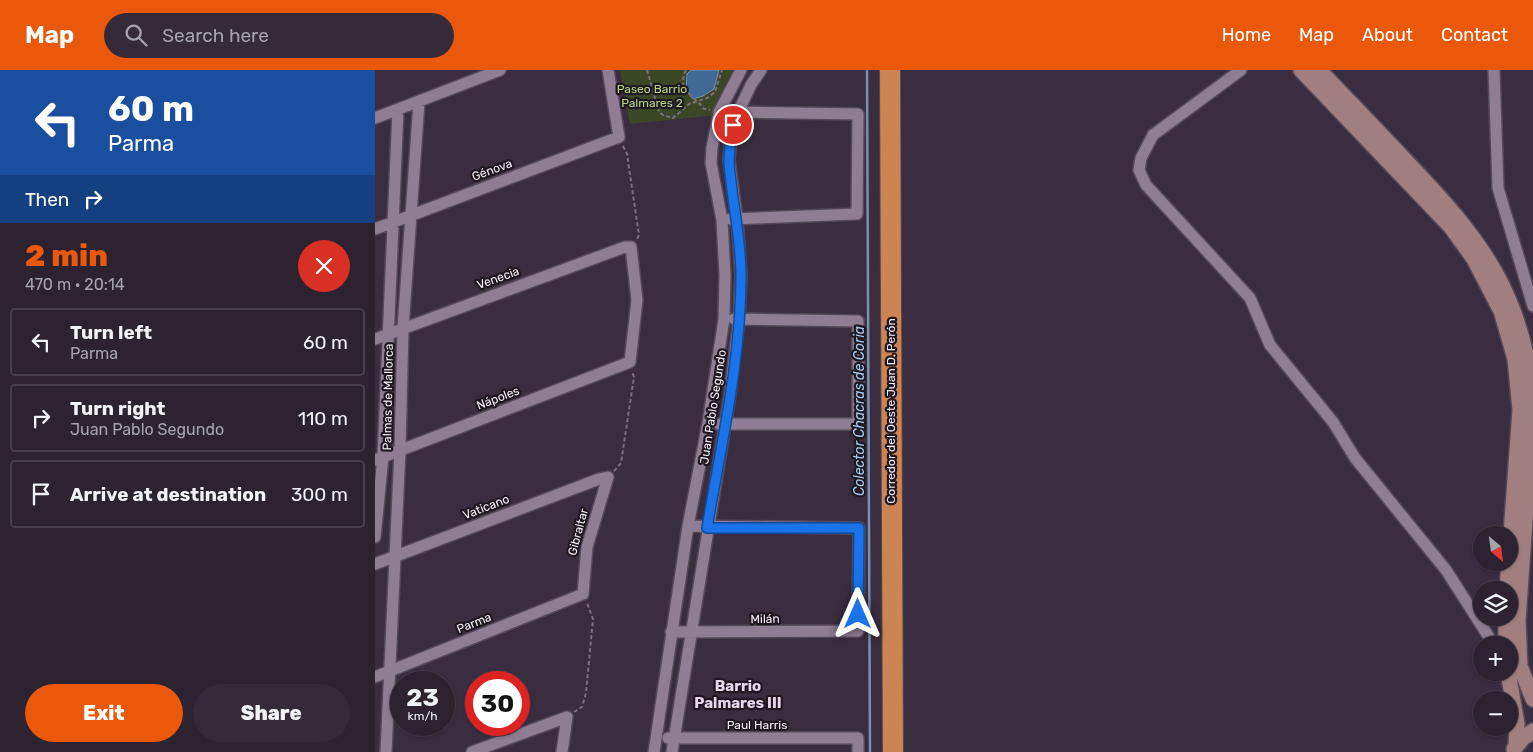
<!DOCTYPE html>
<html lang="en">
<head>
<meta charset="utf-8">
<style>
	:root { --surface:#2c2230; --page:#342a38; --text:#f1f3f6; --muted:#a6a4ab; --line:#483f4c; --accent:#ea580c }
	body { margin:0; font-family:Rubik,sans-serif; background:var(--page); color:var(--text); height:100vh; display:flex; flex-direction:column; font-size:19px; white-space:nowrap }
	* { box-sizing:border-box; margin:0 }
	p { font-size:16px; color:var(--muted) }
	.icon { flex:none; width:28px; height:28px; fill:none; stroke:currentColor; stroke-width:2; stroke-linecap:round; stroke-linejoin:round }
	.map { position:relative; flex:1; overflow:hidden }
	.side { display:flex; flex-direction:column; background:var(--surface); width:375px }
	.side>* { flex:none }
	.top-card { background:#1a4fa0; color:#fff; overflow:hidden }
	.needle { width:32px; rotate:151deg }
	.buttons { position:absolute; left:1098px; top:456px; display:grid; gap:10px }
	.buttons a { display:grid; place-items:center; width:45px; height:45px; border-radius:50%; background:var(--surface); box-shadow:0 1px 4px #0004,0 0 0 1px var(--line); font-size:25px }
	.speed { position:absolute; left:15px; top:601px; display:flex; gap:10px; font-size:25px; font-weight:700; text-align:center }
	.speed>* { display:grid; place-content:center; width:65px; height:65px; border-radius:50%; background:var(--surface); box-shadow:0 1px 4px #0004,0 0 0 1px var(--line); line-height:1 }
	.speed small { font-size:12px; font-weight:400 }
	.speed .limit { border:8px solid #d22; background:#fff; color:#111 }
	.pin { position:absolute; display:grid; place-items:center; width:42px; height:42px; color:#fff; margin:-21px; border:2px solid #fff; border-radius:50%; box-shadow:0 1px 5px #0007 }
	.me { position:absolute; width:55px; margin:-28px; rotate:0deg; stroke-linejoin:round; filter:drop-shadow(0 0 4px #0008) }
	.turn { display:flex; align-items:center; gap:18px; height:105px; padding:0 25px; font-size:22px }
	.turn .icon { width:65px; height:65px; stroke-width:2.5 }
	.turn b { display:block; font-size:35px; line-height:42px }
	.then { display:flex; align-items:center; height:48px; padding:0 25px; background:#0003; gap:10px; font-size:19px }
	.round { display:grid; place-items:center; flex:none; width:52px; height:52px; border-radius:26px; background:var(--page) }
	.headline { display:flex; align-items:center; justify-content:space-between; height:85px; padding:0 25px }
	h1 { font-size:30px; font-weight:800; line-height:38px; color:var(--accent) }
	.primary-button { display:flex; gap:10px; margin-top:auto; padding:10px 25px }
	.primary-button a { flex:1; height:58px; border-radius:30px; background:var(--accent); color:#fff; font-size:20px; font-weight:800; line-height:58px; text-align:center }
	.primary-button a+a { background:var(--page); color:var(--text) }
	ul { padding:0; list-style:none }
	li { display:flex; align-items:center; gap:15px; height:68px; margin:0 10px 8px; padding:0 15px; border:2px solid var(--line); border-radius:5px }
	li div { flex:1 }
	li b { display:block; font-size:19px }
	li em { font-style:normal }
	header { display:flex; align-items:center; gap:30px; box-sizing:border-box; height:70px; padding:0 25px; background:var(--accent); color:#fff }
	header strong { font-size:24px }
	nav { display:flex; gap:28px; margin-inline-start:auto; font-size:18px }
	.search { width:350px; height:45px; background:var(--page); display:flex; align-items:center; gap:12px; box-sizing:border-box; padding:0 18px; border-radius:28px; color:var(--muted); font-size:19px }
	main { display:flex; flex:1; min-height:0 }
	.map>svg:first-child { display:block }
</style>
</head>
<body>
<header>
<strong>Map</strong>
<div class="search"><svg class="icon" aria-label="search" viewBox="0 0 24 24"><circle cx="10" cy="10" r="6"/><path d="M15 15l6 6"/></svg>Search here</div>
<nav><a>Home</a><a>Map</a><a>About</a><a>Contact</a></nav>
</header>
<main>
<section class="side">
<div class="top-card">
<div class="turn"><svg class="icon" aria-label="left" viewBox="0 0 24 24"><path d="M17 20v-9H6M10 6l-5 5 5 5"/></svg><div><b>60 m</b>Parma</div></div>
<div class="then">Then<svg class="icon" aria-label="right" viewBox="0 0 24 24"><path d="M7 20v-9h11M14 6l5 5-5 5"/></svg></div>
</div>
<div class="headline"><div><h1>2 min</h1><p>470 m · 20:14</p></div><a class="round" style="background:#d93025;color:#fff"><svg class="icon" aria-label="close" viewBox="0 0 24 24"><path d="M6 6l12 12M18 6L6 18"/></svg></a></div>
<ul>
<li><svg class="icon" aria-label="left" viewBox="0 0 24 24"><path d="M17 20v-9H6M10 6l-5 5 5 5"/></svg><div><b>Turn left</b><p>Parma</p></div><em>60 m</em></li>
<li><svg class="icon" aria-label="right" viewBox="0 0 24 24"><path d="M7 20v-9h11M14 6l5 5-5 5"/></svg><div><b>Turn right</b><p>Juan Pablo Segundo</p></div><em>110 m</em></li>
<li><svg class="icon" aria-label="arrive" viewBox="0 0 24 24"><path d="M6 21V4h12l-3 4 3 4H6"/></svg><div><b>Arrive at destination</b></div><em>300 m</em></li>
</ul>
<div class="primary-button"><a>Exit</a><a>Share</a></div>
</section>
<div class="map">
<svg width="1158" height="682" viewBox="0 0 1158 682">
	<rect width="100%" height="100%" fill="#3b2d40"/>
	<path fill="#3c4825" d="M245 0H365L342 45 255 54Z"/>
	<path fill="#406a95" stroke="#7791b3" d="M316 0H344L339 19 328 26 318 29 311 20 312 4Z"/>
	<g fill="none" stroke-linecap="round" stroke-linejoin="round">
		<path stroke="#7791b3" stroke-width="2.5" d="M492 0 495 682"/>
		<defs>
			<path id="street" d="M866 0 778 65 766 88 764 100 771 115 875 228 895 275 958 352 980 388 1071 500 1119 575
				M1119 0 1123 118 1158 236
				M0 48 125 0
				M355 149 482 144 483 44 356 42
				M0 159 244 67 233 0
				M0 269 250 177H256L262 230 255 292 0 390
				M344 354H483V251L359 249
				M0 467 8 387 23 40
				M0 494 224 409 233 407 212 477 208 524 0 607
				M296 562 483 561 484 458 313 456
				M293 668H483V682
				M11 682 25 380 28 258 44 32
				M97 682 192 647 187 682
				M279 682 313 456 333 353 349 249 350 205 347 150 336 93 337 78 344 42 366 0
				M297 682 355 325 364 249 366 205 362 149 354 90 357 55 376 15 386 0"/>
			<path id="secondary" d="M926 0 1076 157 1099 189 1126 241 1140 289 1145 340 1132 520
				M944 0C973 30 1002 60 1031 91 1105 168 1151 226 1158 337
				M1158 337 1143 551 1145 596 1158 629
				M1131 575V548
				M1133 602 1142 654 1141 676
				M1139 679 1148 668 1158 661"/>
			<path id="highway" d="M515 0 518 682"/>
		</defs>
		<use href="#street" stroke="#554959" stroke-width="14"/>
		<use href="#secondary" stroke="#554959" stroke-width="18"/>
		<use href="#highway" stroke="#554959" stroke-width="22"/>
		<path stroke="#7c7080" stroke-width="2" stroke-dasharray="4 2.5" stroke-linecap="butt" d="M272 0 284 42 288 45 298 48 314 34 332 28 340 22 347 0
			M311 0C301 20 319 25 329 39L335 40
			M248 76 252 84 264 165 262 169
			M239 401 246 393 259 307 257 302
			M199 642 207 637 211 623 218 549 212 533"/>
		<use href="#street" stroke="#8e7d93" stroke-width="11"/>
		<use href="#secondary" stroke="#a17f80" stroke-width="15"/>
		<use href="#highway" stroke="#cc8552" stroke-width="20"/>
	</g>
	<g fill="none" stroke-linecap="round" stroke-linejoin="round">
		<defs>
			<path id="route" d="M358 55C356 67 354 81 354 93 357 131 366 168 366 206 366 291 346 375 332 458H484L483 544"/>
		</defs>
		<use href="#route" stroke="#114b97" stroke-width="12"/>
		<use href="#route" stroke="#1a73e8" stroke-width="9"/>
	</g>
	<g text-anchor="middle" stroke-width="4.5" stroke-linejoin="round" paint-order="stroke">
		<g font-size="12" fill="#b8d682" stroke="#1f1821">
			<text x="277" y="23">Paseo Barrio<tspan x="277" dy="14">Palmares 2</tspan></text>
		</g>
		<g font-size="12" fill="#f6edf9" stroke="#1f1821">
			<text transform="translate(117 100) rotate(-20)" y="4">Génova</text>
			<text transform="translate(123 208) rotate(-20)" y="4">Venecia</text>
			<text transform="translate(13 327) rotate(-89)" y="4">Palmas de Mallorca</text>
			<text transform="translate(123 328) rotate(-21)" y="4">Nápoles</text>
			<text transform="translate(338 337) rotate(-81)" y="4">Juan Pablo Segundo</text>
			<text transform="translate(516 341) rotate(-90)" y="4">Corredor del Oeste Juan D. Perón</text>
			<text transform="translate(111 437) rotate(-21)" y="4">Vaticano</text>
			<text transform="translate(203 462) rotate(-75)" y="4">Gibraltar</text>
			<text transform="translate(390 549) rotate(-1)" y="4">Milán</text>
			<text transform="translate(99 553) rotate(-22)" y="4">Parma</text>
			<text x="382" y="659">Paul Harris</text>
		</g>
		<g font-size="14" font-style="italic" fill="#a6cbf2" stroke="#1f1821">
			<text transform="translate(484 341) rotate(-90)" y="5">Colector Chacras de Coria</text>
		</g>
		<g font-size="15" font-weight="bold" fill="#e9d7ef" stroke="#1f1821">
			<text x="363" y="621">Barrio<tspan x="363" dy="17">Palmares III</tspan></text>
		</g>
	</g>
</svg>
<div class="buttons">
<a><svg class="needle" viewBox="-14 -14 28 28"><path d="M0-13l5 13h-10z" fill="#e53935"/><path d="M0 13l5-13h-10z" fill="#a6a4ab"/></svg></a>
<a><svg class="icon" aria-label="layers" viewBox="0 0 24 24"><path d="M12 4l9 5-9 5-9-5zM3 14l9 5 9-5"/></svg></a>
<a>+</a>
<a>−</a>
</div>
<div class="speed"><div>23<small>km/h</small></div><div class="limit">30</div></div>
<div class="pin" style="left:358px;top:55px;background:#d93025"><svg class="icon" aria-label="arrive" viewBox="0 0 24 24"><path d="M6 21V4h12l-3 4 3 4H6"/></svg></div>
<svg class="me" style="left:483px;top:544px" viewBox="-20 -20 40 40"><path d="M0-17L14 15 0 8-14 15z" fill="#1a73e8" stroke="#fff" stroke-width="4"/></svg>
</div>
</main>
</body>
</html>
